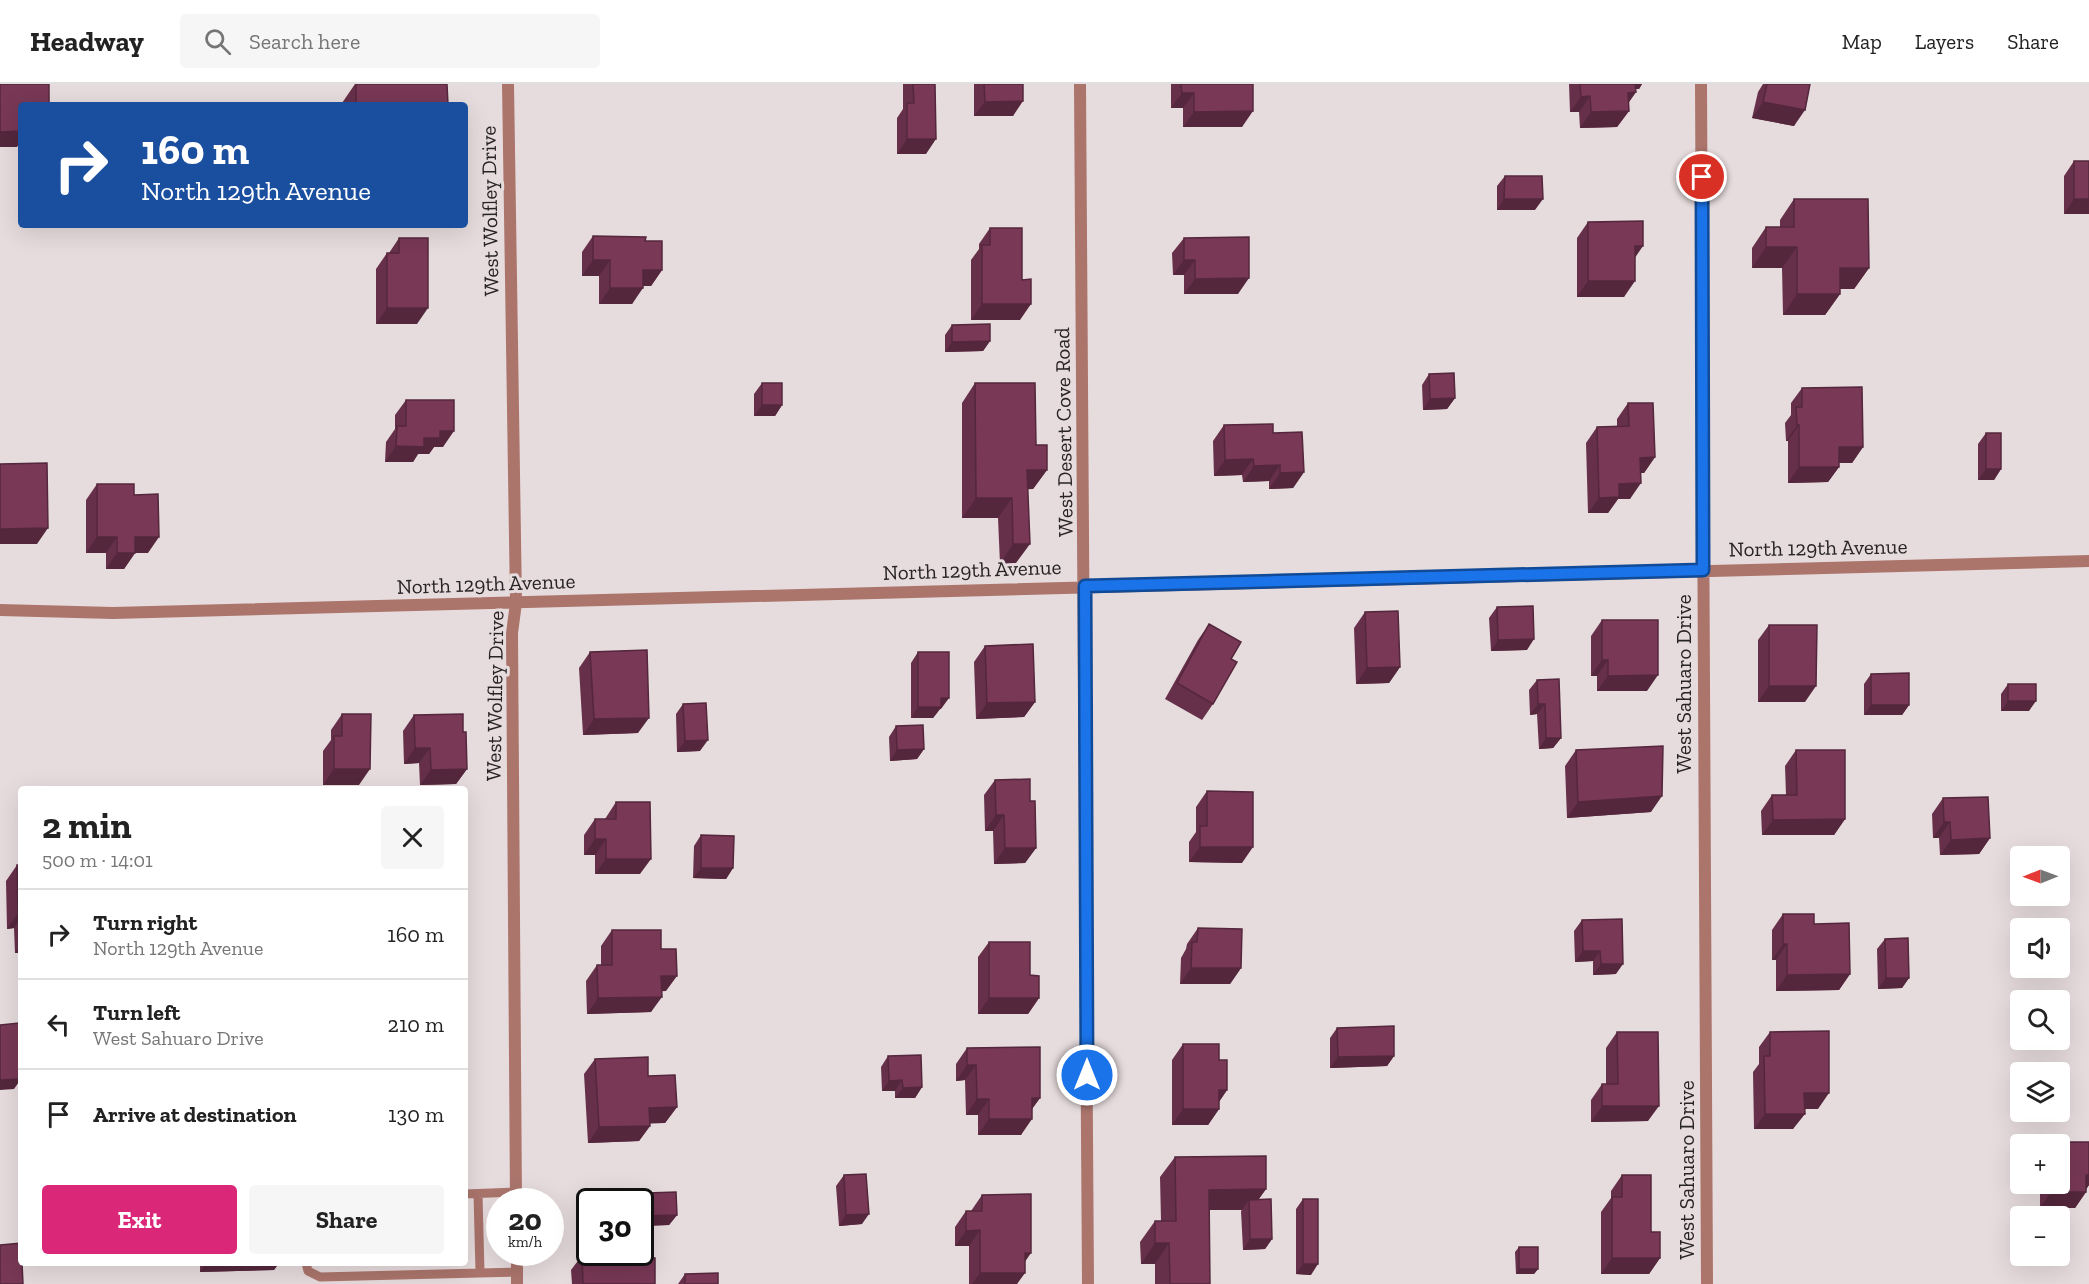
<!DOCTYPE html>
<html lang="en">
<head>
<meta charset="utf-8">
<style>
	:root { --surface:#fff; --page:#f6f6f6; --text:#222; --muted:#767676; --line:#e0e0e0; --accent:#db2777 }
	body { margin:0; font-family:"Zilla Slab",serif; background:var(--page); color:var(--text); height:100vh; display:flex; flex-direction:column; font-size:22px; white-space:nowrap }
	* { box-sizing:border-box; margin:0 }
	p { font-size:20px; color:var(--muted) }
	.icon { flex:none; width:33px; height:33px; fill:none; stroke:currentColor; stroke-width:2; stroke-linecap:round; stroke-linejoin:round }
	.map { position:relative; flex:1; overflow:hidden }
	.details { position:absolute; left:18px; top:702px; width:450px; height:480px; display:flex; flex-direction:column; background:var(--surface); border-radius:6px; box-shadow:0 6px 24px #0002 }
	.details>* { flex:none }
	.guide { position:absolute; left:18px; top:18px; width:450px; height:126px; border-radius:6px; box-shadow:0 6px 24px #0002; background:#1a4fa0; color:#fff; overflow:hidden }
	.needle { width:39px; rotate:269deg }
	.controls { position:absolute; left:2010px; top:762px; display:grid; gap:12px }
	.controls a { display:grid; place-items:center; width:60px; height:60px; border-radius:6px; background:var(--surface); box-shadow:0 6px 24px #0002; font-size:30px }
	.speed { position:absolute; left:486px; top:1104px; display:flex; gap:12px; font-size:30px; font-weight:700; text-align:center }
	.speed>* { display:grid; place-content:center; width:78px; height:78px; border-radius:50%; background:var(--surface); box-shadow:0 6px 24px #0002; line-height:1 }
	.speed small { font-size:15px; font-weight:400 }
	.speed .limit { border:3px solid #111; border-radius:9px; background:#fff; color:#111 }
	.pin { position:absolute; display:grid; place-items:center; width:51px; height:51px; color:#fff; margin:-26px; border:3px solid #fff; border-radius:50%; box-shadow:0 2px 6px #0007 }
	.me { position:absolute; width:66px; margin:-33px; rotate:0deg; stroke-linejoin:round; filter:drop-shadow(0 0 4px #0008) }
	.turn { display:flex; align-items:center; gap:21px; height:126px; padding:0 24px; font-size:27px }
	.turn .icon { width:78px; height:78px; stroke-width:2.5 }
	.turn b { display:block; font-size:42px; line-height:51px }
	.round { display:grid; place-items:center; flex:none; width:63px; height:63px; border-radius:6px; background:var(--page) }
	.head { display:flex; align-items:center; justify-content:space-between; height:102px; padding:0 24px }
	h1 { font-size:36px; font-weight:700; line-height:45px }
	.button { display:flex; gap:12px; margin-top:auto; padding:12px 24px }
	.button a { flex:1; height:69px; border-radius:6px; background:var(--accent); color:#fff; font-size:24px; font-weight:700; line-height:69px; text-align:center }
	.button a+a { background:var(--page); color:var(--text) }
	ul { padding:0; list-style:none }
	li { display:flex; align-items:center; gap:18px; height:90px; padding:0 24px; border-top:2px solid var(--line) }
	li div { flex:1 }
	li b { display:block; font-size:22px }
	li em { font-style:normal }
	header { display:flex; align-items:center; gap:36px; box-sizing:border-box; height:84px; padding:0 30px; background:var(--surface); border-bottom:2px solid var(--line) }
	header strong { font-size:28px }
	nav { display:flex; gap:33px; margin-inline-start:auto; font-size:21px }
	.search { width:420px; height:54px; background:var(--page); display:flex; align-items:center; gap:15px; box-sizing:border-box; padding:0 21px; border-radius:6px; color:var(--muted); font-size:22px }
	.map>svg:first-child { display:block }
</style>
</head>
<body>
<header>
<strong>Headway</strong>
<div class="search"><svg class="icon" aria-label="search" viewBox="0 0 24 24"><circle cx="10" cy="10" r="6"/><path d="M15 15l6 6"/></svg>Search here</div>
<nav><a>Map</a><a>Layers</a><a>Share</a></nav>
</header>
<div class="map">
<svg width="2089" height="1200" viewBox="0 0 2089 1200">
	<rect width="100%" height="100%" fill="#e7dcdd"/>
	<g fill="none" stroke-linecap="round" stroke-linejoin="round">
		<path stroke="#ab756c" stroke-width="9" d="M465 1110 516 1108
			M478 1110 480 1188
			M306 1179 308 1187 320 1193 517 1188"/>
		<path stroke="#ab756c" stroke-width="12" d="M508 0 516 519 512 549 516 1118
			M1080 0 1088 1200
			M1701 0 1707 1200
			M0 526 113 529 2089 477
			M517 1168V1200"/>
	</g>
	<path fill="#67304a" d="M355 0H447L448 21H342V19Z
		M903 0H935L926 70H897V34L903 25Z
		M974 0H1023L1013 32H974Z
		M1171 0H1253L1242 43H1183V24H1171Z
		M1569 0H1642L1639 5H1636V8L1628 19 1629 27 1617 43 1580 44 1579 28H1570Z
		M1763 0H1810L1794 42 1752 34 1758 8Z
		M2074 77 2089 130H2064V92Z
		M1505 92 1535 126H1497V102Z
		M1794 115 1869 184 1854 205H1840V210L1825 231H1783L1782 184H1752V164L1766 143H1780V136Z
		M1588 138 1635 174 1624 213H1577V154Z
		M990 144 1020 236H971V176L979 165V160Z
		M593 152 645 157 662 186 651 202H643L632 220H599V192H582V168Z
		M399 154 417 240H376V185L387 169H389Z
		M1184 154 1238 210H1184V191H1173L1172 169Z
		M952 241 990 257 983 267 945 268V251Z
		M1429 290 1455 314 1447 325 1423 326 1422 301Z
		M762 299 782 321 775 332H754V310Z
		M975 299 1036 361 1047 386 1033 405H1028L1016 479 1000 480 998 434H962V319Z
		M1802 304 1863 363 1852 379H1839V383L1828 398 1788 399V357H1786L1785 339 1791 331V319Z
		M406 316 443 363H434L429 370H418L413 378H385L386 358 395 345V331Z
		M1628 319 1655 373 1644 389H1640L1630 415H1618L1608 429H1588L1586 359 1597 343 1617 342V335Z
		M1224 341 1273 349 1304 388 1293 404 1269 405V397L1243 398 1242 391 1214 392 1213 357Z
		M1986 349 2001 385 1994 396H1978V360Z
		M97 400 134 411 148 469H135L124 485H106V469H86V416Z
		M1497 523 1527 566 1491 567 1489 534Z
		M1365 528 1400 583 1389 599 1356 600 1354 544Z
		M1602 536 1647 607H1597V592H1591V552Z
		M1209 540 1231 575 1213 620 1202 636 1165 615 1198 556Z
		M1769 541 1805 618H1758V556Z
		M985 562 1035 618 1024 633 976 635 974 578Z
		M590 568 638 649 583 651 579 584Z
		M918 568 941 625H940L933 634H911V579Z
		M1871 590 1909 621 1902 631H1864V600Z
		M1537 596 1561 654 1553 664 1539 665 1537 630 1530 631 1529 606Z
		M2008 600 2029 627H2001V610Z
		M683 620 700 667 677 668 676 630Z
		M342 630 359 701H323V667L331 656V646Z
		M414 631 467 685 456 700 420 701 419 679 404 680 403 647Z
		M896 642 924 665 917 675 890 677 889 653Z
		M1576 666 1651 728 1567 734 1565 682Z
		M1796 666 1845 735 1834 751H1762L1761 727 1772 711H1786L1785 682Z
		M995 696 1030 717 1036 764 1025 779 994 780 993 747H985L984 711Z
		M1207 707 1242 779 1189 778V758L1196 748V723Z
		M1943 714 1990 754 1979 770 1940 771 1939 754H1933L1932 730Z
		M616 718 640 790H595V771H584V751L595 735H605Z
		M701 751 733 784 726 795 693 794 694 762Z
		M17 781H21V869H15L14 844 7 845 6 797Z
		M1783 830 1814 840 1850 890 1839 906 1776 907V876H1772V846Z
		M1582 836 1616 890 1593 891V877L1575 878 1574 847Z
		M1198 844 1241 884 1230 900H1180L1181 874 1186 865 1187 860Z
		M612 846 661 865 666 907H662L651 928 587 930 586 897 597 881H601V862Z
		M1885 855 1909 894 1902 904 1878 905 1877 865Z
		M989 858 1030 891 1039 914 1028 930H978V873Z
		M1337 944 1394 972 1387 982 1330 984V954Z
		M1617 948 1648 1037 1591 1038V1016L1602 1000H1606V964Z
		M1770 948 1818 1025H1804L1793 1045H1754L1753 988 1759 980V963Z
		M1183 960 1219 976 1227 1006 1219 1018V1025L1208 1041H1172V976Z
		M967 964 1040 1014 1032 1025 1021 1051H978V1031H966L965 996 956 997V980Z
		M888 972 922 1003 915 1014H895V1007H882L881 983Z
		M595 975 677 1023 665 1039H650V1042L639 1057 588 1059 584 990Z
		M2051 1058H2089V1101L2086 1105V1108L2075 1124H2040V1100H2060V1060H2049Z
		M1175 1073 1266 1105 1258 1116 1272 1155 1265 1165 1243 1166 1241 1127 1242 1126H1209L1210 1200H1155V1180H1141L1140 1158 1155 1137H1161L1160 1093Z
		M844 1091 862 1140 839 1142 836 1102Z
		M1622 1091 1651 1148 1660 1174 1649 1190H1601V1128L1611 1114V1107Z
		M676 1108 677 1131 669 1141 640 1142V1118H612L617 1110Z
		M982 1111 1025 1177 1017 1200H969V1162H955V1143L966 1127H971Z
		M1303 1115 1311 1191 1296 1190V1125Z
		M590 1150V1168H636V1174L655 1200H572L571 1186 580 1174V1164Z
		M1519 1163 1538 1185 1534 1190H1516L1515 1168Z
		M200 1179H279L274 1186 200 1188Z
		M685 1190 718 1200H678Z"/>
	<path fill="#54273c" d="M1628 0H1642L1639 5H1624Z
		M1636 8 1625 24 1628 9Z
		M1182 9H1194L1183 24H1171Z
		M1590 12 1579 28H1570L1581 13Z
		M1023 17 1013 32H974L985 18Z
		M1763 18 1805 26 1794 42 1752 34Z
		M1253 27 1242 43H1183L1194 28Z
		M1629 27 1617 43 1580 44 1591 28Z
		M21 47V57L17 63H0V48Z
		M907 55H936L926 70H897Z
		M1504 115H1543L1535 126H1497Z
		M2074 115H2089V130H2064Z
		M1635 162H1643L1632 178Z
		M1766 163H1797L1782 184H1752Z
		M593 176H610L599 192H582Z
		M1184 176H1195L1184 191H1173Z
		M1840 184H1869L1854 205H1826Z
		M643 186H662L651 202H632Z
		M1249 194 1238 210H1184L1195 195Z
		M1588 197H1635L1624 213H1577Z
		M610 204H643L632 220H599Z
		M1797 210H1840L1825 231H1783Z
		M982 220H1031L1020 236H971Z
		M387 224H428L417 240H376Z
		M990 257 983 267 945 268 952 258Z
		M1455 314 1447 325 1423 326 1430 315Z
		M762 321H782L775 332H754Z
		M1797 341H1799L1788 357H1786Z
		M440 347H454L443 363H434L429 370H418L413 378H385L396 362 424 354Z
		M1839 363H1863L1852 379H1828Z
		M1655 373 1644 389H1629L1640 374Z
		M1253 375 1242 391 1214 392 1225 376Z
		M1280 381 1269 397 1243 398 1254 382Z
		M1799 383H1839L1828 398 1788 399Z
		M1986 385H2001L1994 396H1978Z
		M1027 386H1047L1033 405 1014 406Z
		M1304 388 1293 404 1269 405 1280 389Z
		M1641 399 1630 415H1618L1608 429H1588L1599 414 1619 400Z
		M976 414H1012L998 434H962Z
		M48 444 37 460H0V445Z
		M97 453H117L106 469H86Z
		M135 453H159L148 469H124Z
		M1013 460H1030L1016 479 1000 480Z
		M117 469H135L124 485H106Z
		M1534 555 1527 566 1491 567 1498 556Z
		M1602 576H1608L1597 592H1591Z
		M1400 583 1389 599 1356 600 1367 584Z
		M1658 591 1647 607H1597L1608 592Z
		M1769 602H1816L1805 618H1758Z
		M941 614H949L941 625H940L933 634H911L918 623Z
		M2008 617H2036L2029 627H2001Z
		M1035 618 1024 633 976 635 987 619Z
		M1538 620H1545L1537 630 1530 631Z
		M1871 621H1909L1902 631H1864Z
		M649 634 638 649 583 651 594 635Z
		M1546 654H1561L1553 664 1539 665Z
		M708 656 700 667 677 668 685 657Z
		M415 664H430L419 679 404 680Z
		M924 665 917 675 890 677 897 666Z
		M334 685H370L359 701H323Z
		M467 685 456 700 420 701 431 686Z
		M1662 712 1651 728 1567 734 1578 718Z
		M996 731H1004L993 747H985Z
		M1845 735 1834 751H1762L1773 736Z
		M1944 738H1950L1939 754H1933Z
		M1990 754 1979 770 1940 771 1951 756Z
		M595 755H606L595 771H584Z
		M1200 763H1253L1242 779 1189 778Z
		M1005 764H1036L1025 779 994 780Z
		M606 775H651L640 790H595Z
		M701 784H733L726 795 693 794Z
		M18 829H21V834L14 844 7 845Z
		M21 860V869H15Z
		M1783 860H1787L1776 876H1772Z
		M1583 867H1600L1593 877 1575 878Z
		M1601 880H1623L1616 890 1593 891Z
		M1191 884H1241L1230 900H1180Z
		M1850 890 1839 906 1776 907 1787 891Z
		M661 892H677L666 907 650 908Z
		M1886 894H1909L1902 904 1878 905Z
		M662 913 651 928 587 930 598 914Z
		M989 914H1039L1028 930H978Z
		M1394 972 1387 982 1330 984 1338 973Z
		M967 981H976L965 996 956 997Z
		M21 995 14 1005 0 1006V996Z
		M902 996 895 1007H882L889 997Z
		M922 1003 915 1014H895L903 1004Z
		M1219 1006H1227L1216 1022Z
		M1804 1009H1829L1818 1025H1793Z
		M1032 1014H1040L1029 1029Z
		M977 1015H989L978 1031H966Z
		M1602 1022H1659L1648 1037 1591 1038Z
		M677 1023 665 1039 638 1040 649 1024Z
		M1183 1025H1219L1208 1041H1172Z
		M1765 1030H1805L1793 1045H1754Z
		M989 1035H1032L1021 1051H978Z
		M650 1042 639 1057 588 1059 599 1043Z
		M2086 1091H2089V1101L2085 1107Z
		M1266 1105 1251 1126 1249 1116 1242 1126H1194L1209 1106Z
		M2051 1108H2086L2075 1124H2040Z
		M869 1130 862 1140 839 1142 846 1131Z
		M677 1131 669 1141 640 1142V1132Z
		M980 1146 969 1162H955L966 1147Z
		M1250 1155H1272L1265 1165 1243 1166Z
		M1155 1159H1169L1155 1180H1141Z
		M1025 1169H1031L1020 1185Z
		M1612 1174H1660L1649 1190H1601Z
		M206 1179H279L274 1186 200 1188Z
		M1303 1180H1318L1311 1191 1296 1190Z
		M1519 1185H1538L1534 1190H1516Z
		M980 1189H1025L1017 1200H972Z"/>
	<path fill="#783856" stroke="#54273c" stroke-width="1.5" d="M0 0H49V21H21V47L0 48Z
		M356 0H447L448 21H356Z
		M913 0H935L936 55H907V19H914Z
		M984 0H1023V17L985 18Z
		M1181 0H1253V27L1194 28V9H1182Z
		M1580 0H1635L1636 8 1628 9 1629 27 1591 28 1590 12 1581 13Z
		M1767 0H1810L1805 26 1763 18Z
		M2074 77H2089V115H2074Z
		M1505 92H1542L1543 115H1504Z
		M1794 115H1868L1869 184H1840V210H1797V163H1766V143H1794Z
		M1643 137V162H1635V197H1588V138Z
		M990 144H1022V196L1031 195V220H982V161H990Z
		M593 152 646 153 645 157H662V186H643V204H610V176H593Z
		M1249 153V194L1195 195V176H1184V154Z
		M399 154H428V224H387V169H399Z
		M990 240V257L952 258V241Z
		M1454 289 1455 314 1430 315 1429 290Z
		M762 299H782V321H762Z
		M975 299H1035L1036 361H1047V386H1027L1030 460H1013L1012 414H976Z
		M1862 303 1863 363H1839V383H1799V341H1797L1796 323H1802V304Z
		M406 316H454V347H440V354H424V363L396 362 397 342H406Z
		M1628 319H1653L1655 373 1640 374 1641 399 1619 400V413L1599 414 1597 343 1629 342Z
		M1273 340V349L1302 348 1304 388 1280 389V381L1254 382 1253 375 1225 376 1224 341Z
		M1986 349H2001V385H1986Z
		M47 379 48 444 0 445V380Z
		M97 400H134V411L158 410 159 453H135V469H117V453H97Z
		M1533 522 1534 555 1498 556 1497 523Z
		M1398 527 1400 583 1367 584 1365 528Z
		M1602 536H1658V591L1608 592V576H1602Z
		M1209 540 1241 558 1231 575 1237 578 1213 620 1177 599Z
		M1769 541H1817L1816 602H1769Z
		M1033 560 1035 618 987 619 985 562Z
		M647 566 649 634 594 635 590 568Z
		M918 568H949V614H941V623H918Z
		M1909 589V621H1871V590Z
		M1559 595 1561 654H1546L1545 620H1538L1537 596Z
		M2008 600H2036V617H2008Z
		M706 619 708 656 685 657 683 620Z
		M342 630H371L370 685H334V652H342Z
		M463 630V648H466L467 685 431 686 430 664H415L414 631Z
		M923 641 924 665 897 666 896 642Z
		M1663 662 1662 712 1578 718 1576 666Z
		M1796 666H1845V735L1773 736 1772 711H1797Z
		M1030 695V717H1035L1036 764H1005L1004 731H996L995 696Z
		M1207 707 1253 708V763H1200V742H1207Z
		M1988 713 1990 754 1951 756 1950 738H1944L1943 714Z
		M616 718H650L651 775H606V755H595V735H616Z
		M701 751 734 752 733 784H701Z
		M17 781H21V829H18Z
		M1783 830H1814V840L1849 839 1850 890 1787 891V860H1783Z
		M1622 835 1623 880H1601L1600 867H1583L1582 836Z
		M1198 844 1242 845 1241 884H1191L1192 858H1197Z
		M612 846H661V865H676L677 892H661L662 913 598 914 597 881H612Z
		M1908 854 1909 894H1886L1885 855Z
		M989 858H1030V891L1039 892V914H989Z
		M19 939 20 956H21V995L0 996V941Z
		M1394 942V972L1338 973 1337 944Z
		M1829 947V1009H1804L1805 1030H1765L1764 972H1770V948Z
		M1617 948H1658L1659 1022H1602V1000H1618Z
		M1183 960H1219V976H1227V1006H1219V1025H1183Z
		M1040 963V1014H1032V1035H989V1015H977L976 981H967V964Z
		M921 971 922 1003 903 1004 902 996 889 997 888 972Z
		M648 973V992L675 991 677 1023 649 1024 650 1042 599 1043 595 975Z
		M2051 1058H2089V1091H2086V1108H2051V1100H2060V1060H2051Z
		M1266 1072V1105L1209 1106 1210 1200H1170L1169 1159H1155V1137H1176L1175 1073Z
		M866 1090 869 1130 846 1131 844 1091Z
		M1622 1091H1651V1148H1660V1174H1612V1113H1622Z
		M676 1108 677 1131 640 1132V1118H618L617 1110Z
		M1031 1110V1169H1025V1189H980V1146L966 1147V1127H982V1111Z
		M1271 1115 1272 1155H1250L1249 1116Z
		M1303 1115H1318V1180H1303Z
		M21 1159V1179H22L23 1200H0V1161Z
		M1519 1163H1538V1185H1519Z
		M591 1168H636V1174H655V1200H583L582 1170H591Z
		M718 1189V1200H685V1190Z"/>
	<g fill="none" stroke-linecap="round" stroke-linejoin="round">
		<defs>
			<path id="route" d="M1087 991 1085 502 1703 486 1702 93"/>
		</defs>
		<use href="#route" stroke="#114b97" stroke-width="15"/>
		<use href="#route" stroke="#1a73e8" stroke-width="10"/>
	</g>
	<g text-anchor="middle" stroke-width="6" stroke-linejoin="round" paint-order="stroke">
		<g font-size="21" fill="#282424" stroke="#e7dcdd">
			<text transform="translate(490 127) rotate(-91)" y="7">West Wolfley Drive</text>
			<text transform="translate(1064 348) rotate(-91)" y="7">West Desert Cove Road</text>
			<text transform="translate(1818 464) rotate(-1)" y="7">North 129th Avenue</text>
			<text transform="translate(972 486) rotate(-2)" y="7">North 129th Avenue</text>
			<text transform="translate(486 500) rotate(-2)" y="7">North 129th Avenue</text>
			<text transform="translate(1684 600) rotate(-90)" y="7">West Sahuaro Drive</text>
			<text transform="translate(495 612) rotate(-89)" y="7">West Wolfley Drive</text>
			<text transform="translate(1687 1086) rotate(-90)" y="7">West Sahuaro Drive</text>
		</g>
	</g>
</svg>
<div class="controls">
<a><svg class="needle" viewBox="-14 -14 28 28"><path d="M0-13l5 13h-10z" fill="#e53935"/><path d="M0 13l5-13h-10z" fill="#767676"/></svg></a>
<a><svg class="icon" aria-label="sound" viewBox="0 0 24 24"><path d="M4 9h4l5-4v14l-5-4H4zM17 9q2 3 0 6"/></svg></a>
<a><svg class="icon" aria-label="search" viewBox="0 0 24 24"><circle cx="10" cy="10" r="6"/><path d="M15 15l6 6"/></svg></a>
<a><svg class="icon" aria-label="layers" viewBox="0 0 24 24"><path d="M12 4l9 5-9 5-9-5zM3 14l9 5 9-5"/></svg></a>
<a>+</a>
<a>−</a>
</div>
<div class="speed"><div>20<small>km/h</small></div><div class="limit">30</div></div>
<div class="pin" style="left:1702px;top:93px;background:#d93025"><svg class="icon" aria-label="arrive" viewBox="0 0 24 24"><path d="M6 21V4h12l-3 4 3 4H6"/></svg></div>
<svg class="me" style="left:1087px;top:991px" viewBox="-20 -20 40 40"><circle r="17" fill="#1a73e8" stroke="#fff" stroke-width="3"/><path d="M0-11L8 9 0 5-8 9z" fill="#fff"/></svg>
<div class="guide">
<div class="turn"><svg class="icon" aria-label="right" viewBox="0 0 24 24"><path d="M7 20v-9h11M14 6l5 5-5 5"/></svg><div><b>160 m</b>North 129th Avenue</div></div>
</div>
<section class="details">
<div class="head"><div><h1>2 min</h1><p>500 m · 14:01</p></div><a class="round"><svg class="icon" aria-label="close" viewBox="0 0 24 24"><path d="M6 6l12 12M18 6L6 18"/></svg></a></div>
<ul>
<li><svg class="icon" aria-label="right" viewBox="0 0 24 24"><path d="M7 20v-9h11M14 6l5 5-5 5"/></svg><div><b>Turn right</b><p>North 129th Avenue</p></div><em>160 m</em></li>
<li><svg class="icon" aria-label="left" viewBox="0 0 24 24"><path d="M17 20v-9H6M10 6l-5 5 5 5"/></svg><div><b>Turn left</b><p>West Sahuaro Drive</p></div><em>210 m</em></li>
<li><svg class="icon" aria-label="arrive" viewBox="0 0 24 24"><path d="M6 21V4h12l-3 4 3 4H6"/></svg><div><b>Arrive at destination</b></div><em>130 m</em></li>
</ul>
<div class="button"><a>Exit</a><a>Share</a></div>
</section>
</div>
</body>
</html>
